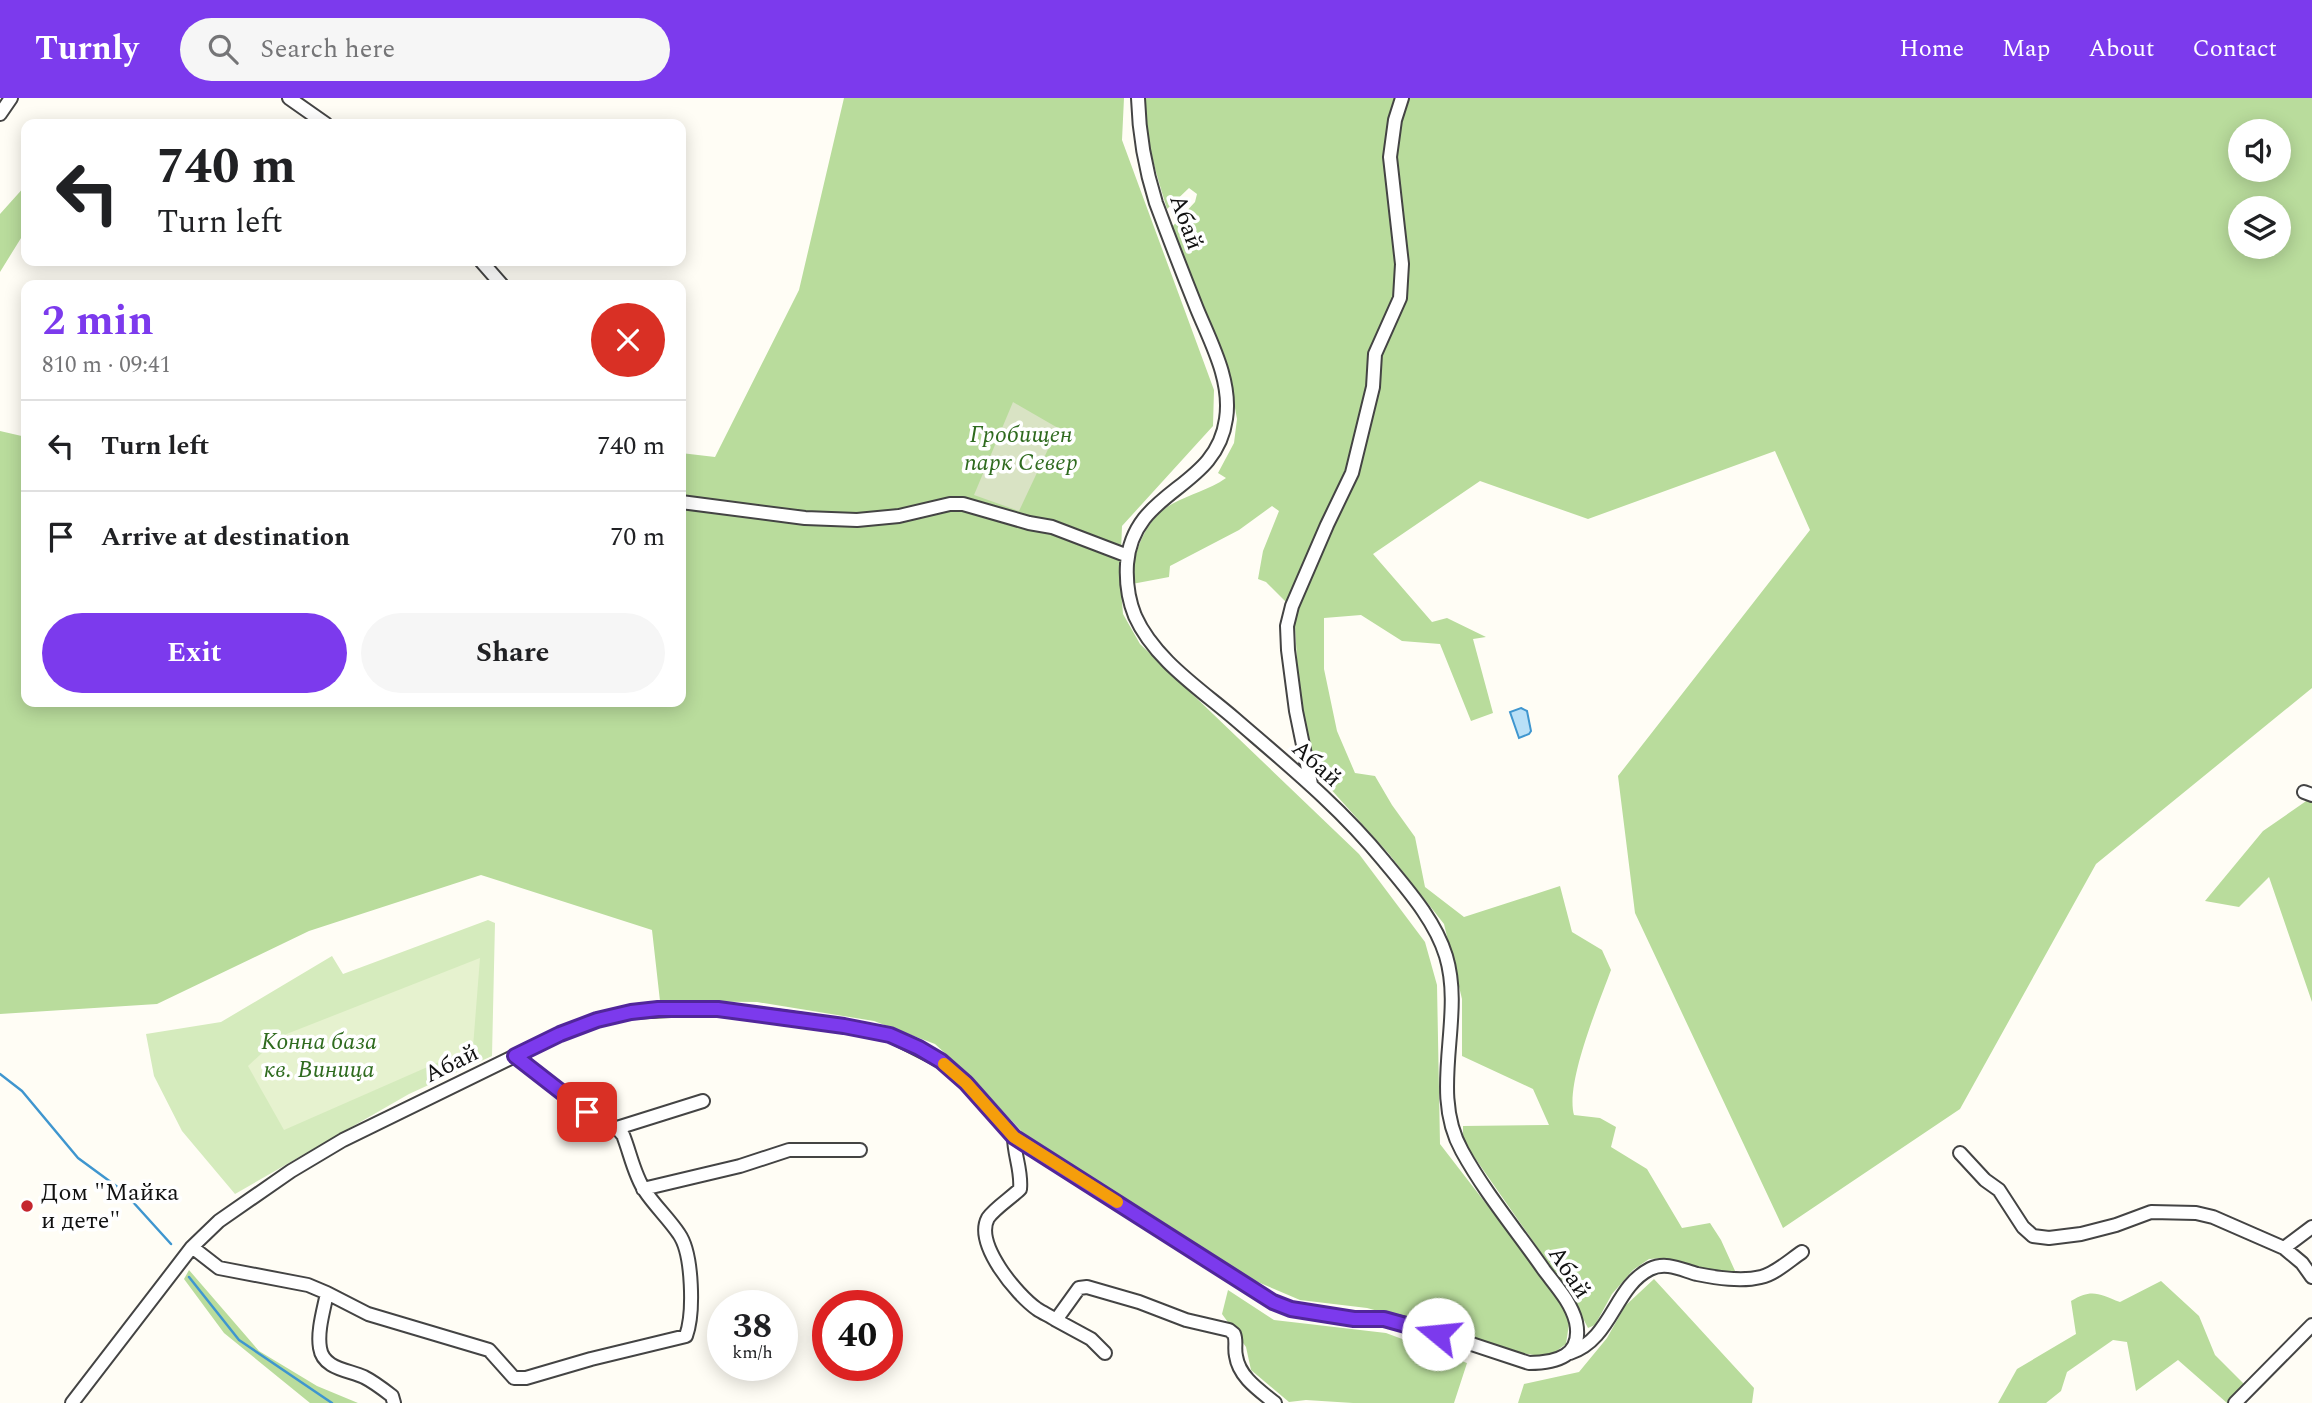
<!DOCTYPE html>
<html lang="en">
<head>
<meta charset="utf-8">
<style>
	:root { --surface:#fff; --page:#f6f6f6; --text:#202124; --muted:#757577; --line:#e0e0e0; --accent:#7c3aed }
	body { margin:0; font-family:Spectral,serif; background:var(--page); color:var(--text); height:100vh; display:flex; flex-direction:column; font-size:26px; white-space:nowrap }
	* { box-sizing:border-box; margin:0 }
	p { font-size:23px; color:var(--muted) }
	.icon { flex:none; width:38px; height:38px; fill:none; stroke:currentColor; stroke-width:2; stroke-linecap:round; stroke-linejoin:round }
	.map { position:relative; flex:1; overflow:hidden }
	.drawer { position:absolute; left:21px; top:182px; width:665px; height:427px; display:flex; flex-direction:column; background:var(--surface); border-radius:14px; box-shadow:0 4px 18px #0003 }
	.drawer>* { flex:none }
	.banner { position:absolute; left:21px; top:21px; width:665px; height:147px; border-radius:14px; box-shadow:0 4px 18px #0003; background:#fff; color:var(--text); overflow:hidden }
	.tools { position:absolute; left:2228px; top:21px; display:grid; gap:14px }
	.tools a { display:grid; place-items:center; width:63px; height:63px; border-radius:50%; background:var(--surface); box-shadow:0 4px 18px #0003; font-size:35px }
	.speed { position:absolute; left:707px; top:1192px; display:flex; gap:14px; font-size:35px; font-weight:700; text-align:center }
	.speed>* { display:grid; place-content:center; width:91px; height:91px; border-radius:50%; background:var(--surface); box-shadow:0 4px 18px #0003; line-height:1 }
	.speed small { font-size:18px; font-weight:400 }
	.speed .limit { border:10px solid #d22; background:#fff; color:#111 }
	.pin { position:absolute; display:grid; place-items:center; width:60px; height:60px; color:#fff; margin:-30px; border-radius:14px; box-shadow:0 4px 10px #0006 }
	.me { position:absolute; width:77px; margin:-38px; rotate:287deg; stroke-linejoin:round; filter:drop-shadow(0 0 5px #0008) }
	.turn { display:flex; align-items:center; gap:24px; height:147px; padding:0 21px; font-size:32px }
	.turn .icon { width:91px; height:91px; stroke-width:2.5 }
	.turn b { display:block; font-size:49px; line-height:60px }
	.round { display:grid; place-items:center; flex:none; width:74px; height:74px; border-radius:37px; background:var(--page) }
	.headline { display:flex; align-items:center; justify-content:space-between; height:119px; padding:0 21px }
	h1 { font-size:42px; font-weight:700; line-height:52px; color:var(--accent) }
	.cta { display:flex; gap:14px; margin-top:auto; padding:14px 21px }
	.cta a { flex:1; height:80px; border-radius:42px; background:var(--accent); color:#fff; font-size:28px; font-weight:700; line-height:80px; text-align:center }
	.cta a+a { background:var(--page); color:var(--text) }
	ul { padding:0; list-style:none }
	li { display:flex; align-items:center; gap:21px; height:91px; padding:0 21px; border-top:2px solid var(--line) }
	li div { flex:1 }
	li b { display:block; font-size:26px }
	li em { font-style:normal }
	header { display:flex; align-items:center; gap:42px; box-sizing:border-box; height:98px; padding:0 35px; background:var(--accent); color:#fff }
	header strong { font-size:33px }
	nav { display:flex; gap:38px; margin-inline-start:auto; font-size:24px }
	.search { width:490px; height:63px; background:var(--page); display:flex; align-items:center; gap:18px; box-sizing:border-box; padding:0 24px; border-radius:38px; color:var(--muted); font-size:26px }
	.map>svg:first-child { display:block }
</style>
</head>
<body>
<header>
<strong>Turnly</strong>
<div class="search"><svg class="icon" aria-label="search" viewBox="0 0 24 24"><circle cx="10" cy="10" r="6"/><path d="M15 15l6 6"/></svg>Search here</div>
<nav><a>Home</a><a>Map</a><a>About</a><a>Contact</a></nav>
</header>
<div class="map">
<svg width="2312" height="1305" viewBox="0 0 2312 1305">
	<rect width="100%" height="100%" fill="#fffdf5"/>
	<path fill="#d5ebbd" d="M488 822 495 825 492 958 409 996 235 1096 182 1033 154 978 146 936 221 924 332 858 343 876Z"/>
	<path fill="#b9dc9c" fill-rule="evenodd" d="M844 0H1124L1122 42 1214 292 1213 328 1122 428 1120 481 1123 516 1140 546 1359 756 1425 844 1437 887 1440 1046 1548 1186 1564 1211 1569 1226 1566 1246 1555 1254 1541 1258 1520 1255 1466 1237 1367 1210 1300 1202 1253 1182 1025 1037 970 978 935 946 874 923 757 904 660 903 652 832 481 777 309 833 157 906 0 916V333L26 339V604H681V355L715 359 799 192Z
		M1145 0H2312V590L2096 766 1960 1011 1783 1130 1635 815 1618 678 1810 432 1775 353 1588 421 1480 383 1373 456 1432 524 1447 520 1486 539 1473 541 1493 615 1471 623 1440 546 1402 543 1361 517 1324 520V571L1337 633 1355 675 1375 678 1392 707 1415 739 1425 789 1464 819 1560 788 1572 834 1602 852 1611 872C1599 905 1565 985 1574 1017L1600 1020 1616 1029 1611 1049 1647 1071 1682 1130 1710 1125 1721 1142 1736 1175 1705 1172 1664 1160 1649 1161 1633 1172 1612 1196 1595 1227 1588 1230 1572 1199 1463 1043V1028L1549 1027 1533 991 1462 958V901L1444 826 1389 756 1328 688 1309 651 1298 579 1294 512 1266 484 1258 481 1263 453 1279 413 1272 408 1239 432 1170 468 1169 479 1132 486C1132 456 1145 421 1172 406 1190 396 1209 392 1226 380L1218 375 1234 345 1237 321 1231 288 1171 130 1195 104 1197 96 1189 90 1167 111C1156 74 1144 39 1145 0ZM2240 33H2278V72H2240ZM2240 110H2278V149H2240Z
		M26 87V132L0 174V116Z
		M2312 699V904L2269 779 2239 809 2205 803 2263 733Z
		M189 1172 259 1253 317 1288 358 1305H310L224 1235 184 1181Z
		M1654 1181 1754 1290 1752 1305H1518L1524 1286 1579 1274 1607 1240 1625 1208Z
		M2161 1183 2199 1218 2215 1257 2252 1294 2238 1305H2227L2178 1262 2136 1293 2127 1244 2113 1242 2067 1274 2061 1293 2046 1305H1998L2017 1271 2076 1236 2071 1203C2092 1190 2099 1196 2120 1204Z
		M1228 1192 1274 1222 1386 1235 1467 1265 1454 1305H1353L1306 1302 1289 1304 1251 1272 1246 1249 1222 1216Z"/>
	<path fill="#d9e3c4" d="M1013 304 1058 330 1019 413 974 397Z"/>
	<path fill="#e6f2cf" d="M480 860 473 949 284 1032 248 968 279 939Z"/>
	<path fill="#b9e0f7" stroke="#3f96cf" stroke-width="2" d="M1521 610 1527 613 1531 633 1529 636 1519 640 1510 614Z"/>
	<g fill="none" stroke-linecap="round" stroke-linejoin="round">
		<path stroke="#3f96cf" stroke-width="2.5" d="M0 976 22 993 78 1060 123 1093 171 1146
			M189 1179 239 1242 332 1305"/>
		<defs>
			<path id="minor" d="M289 0 326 26
				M0 16 11 0
				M481 163 502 187
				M681 404 805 420 857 422 899 418 950 406H963L1029 425 1052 429 1128 458
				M1311 686 1296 613 1288 552 1287 528 1292 508 1327 427 1352 375 1373 289 1375 256 1400 200 1402 166 1390 59 1395 22 1402 0
				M2304 694 2312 697
				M617 1030 703 1003
				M1014 1039C1014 1057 1022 1073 1020 1091 1011 1100 995 1110 988 1120 974 1146 1017 1197 1037 1211 1043 1215 1050 1218 1056 1222L1079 1190 1087 1189 1139 1204 1186 1222 1229 1232 1234 1236C1237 1243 1234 1250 1236 1258 1239 1279 1259 1292 1275 1305
				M1960 1055 1985 1082 1999 1092 2023 1129 2033 1138 2049 1140 2081 1136 2116 1127 2151 1114 2196 1115 2213 1119 2284 1150 2302 1165 2312 1179
				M643 1091 740 1068 789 1052H860
				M192 1149 219 1170 308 1187 327 1195C324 1211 317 1233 320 1250 323 1271 349 1272 364 1279 374 1284 383 1291 392 1298L394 1305
				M2284 1150 2312 1129
				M327 1195 368 1216 489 1252 514 1280H526L591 1261 686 1238C694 1216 693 1156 679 1136 669 1121 655 1108 645 1093 634 1077 630 1054 623 1037L617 1030 604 1027 515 958
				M1056 1222 1091 1241 1105 1255
				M1570 1255C1612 1241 1614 1189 1650 1171 1666 1163 1682 1172 1697 1176 1717 1180 1741 1184 1761 1179 1775 1176 1790 1162 1802 1154
				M72 1305 192 1149 219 1123 291 1073 343 1042 560 936 597 922 631 914 691 911H718L781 919 844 928 890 937 941 963 966 985 1014 1039 1273 1204 1291 1211 1354 1221H1383L1420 1229 1529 1265C1556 1265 1583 1258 1576 1224 1571 1204 1556 1188 1544 1172 1517 1133 1485 1095 1462 1053 1428 993 1465 921 1446 858 1435 822 1407 791 1384 763 1340 709 1287 666 1235 621 1200 591 1154 561 1135 518 1128 501 1126 483 1127 466 1133 390 1216 393 1226 321 1232 283 1211 245 1197 211 1183 176 1169 140 1156 105 1145 70 1139 36 1138 0
				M2235 1305 2312 1227"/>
		</defs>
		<use href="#minor" stroke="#444" stroke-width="16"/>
		<use href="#minor" stroke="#fff" stroke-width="12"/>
	</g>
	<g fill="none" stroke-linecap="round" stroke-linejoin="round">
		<defs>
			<path id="route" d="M587 1014 515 958 560 936 597 922 631 914 658 911H718L844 928 890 937 919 950 941 963 966 985 1014 1039 1273 1204 1291 1211 1354 1221H1384L1438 1236"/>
		</defs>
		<use href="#route" stroke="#51269a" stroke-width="18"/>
		<use href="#route" stroke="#7c3aed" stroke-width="12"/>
		<path stroke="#f59e0b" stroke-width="12" d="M944 966 966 985 1014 1039 1117 1104"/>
	</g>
	<circle fill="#c4262e" stroke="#fff" stroke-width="2.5" cx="27" cy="1108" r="7"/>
	<g text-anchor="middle" stroke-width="7" stroke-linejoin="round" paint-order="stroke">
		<g font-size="24" fill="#111" stroke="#fff">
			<text transform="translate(1187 124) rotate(70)" y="8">Абай</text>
			<text transform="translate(1317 665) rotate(42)" y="8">Абай</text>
			<text transform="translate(451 965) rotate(-26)" y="8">Абай</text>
			<text transform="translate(1570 1174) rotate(57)" y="8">Абай</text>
		</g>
		<g font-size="24" font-style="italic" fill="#2f6b1f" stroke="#fff">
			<text x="1021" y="344">Гробищен<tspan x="1021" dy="28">парк Север</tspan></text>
			<text x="319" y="951">Конна база<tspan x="319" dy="28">кв. Виница</tspan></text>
		</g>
		<g font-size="24" fill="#111" stroke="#fff" text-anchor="start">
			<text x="41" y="1102">Дом "Майка<tspan x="41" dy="28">и дете"</tspan></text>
		</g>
	</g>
</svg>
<div class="tools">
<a><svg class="icon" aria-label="sound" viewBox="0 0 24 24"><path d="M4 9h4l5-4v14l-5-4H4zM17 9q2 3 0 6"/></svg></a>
<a><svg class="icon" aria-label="layers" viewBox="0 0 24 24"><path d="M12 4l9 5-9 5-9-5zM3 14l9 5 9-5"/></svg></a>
</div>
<div class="speed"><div>38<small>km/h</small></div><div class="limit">40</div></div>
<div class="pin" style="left:587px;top:1014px;background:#d93025"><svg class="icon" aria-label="arrive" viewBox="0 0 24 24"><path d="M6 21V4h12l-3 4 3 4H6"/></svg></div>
<svg class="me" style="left:1438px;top:1236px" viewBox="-20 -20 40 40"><circle r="19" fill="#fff"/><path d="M0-13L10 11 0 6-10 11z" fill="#7c3aed"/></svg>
<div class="banner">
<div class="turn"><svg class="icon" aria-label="left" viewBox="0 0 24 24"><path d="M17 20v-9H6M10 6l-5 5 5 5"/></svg><div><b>740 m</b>Turn left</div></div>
</div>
<section class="drawer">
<div class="headline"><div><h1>2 min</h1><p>810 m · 09:41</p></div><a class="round" style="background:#d93025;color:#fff"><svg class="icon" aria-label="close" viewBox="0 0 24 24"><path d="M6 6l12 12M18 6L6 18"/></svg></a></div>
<ul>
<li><svg class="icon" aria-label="left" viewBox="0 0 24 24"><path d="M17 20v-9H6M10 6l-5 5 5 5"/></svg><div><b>Turn left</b></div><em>740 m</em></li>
<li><svg class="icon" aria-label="arrive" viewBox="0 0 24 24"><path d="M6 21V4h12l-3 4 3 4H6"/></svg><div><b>Arrive at destination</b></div><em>70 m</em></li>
</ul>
<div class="cta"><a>Exit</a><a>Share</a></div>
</section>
</div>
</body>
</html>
